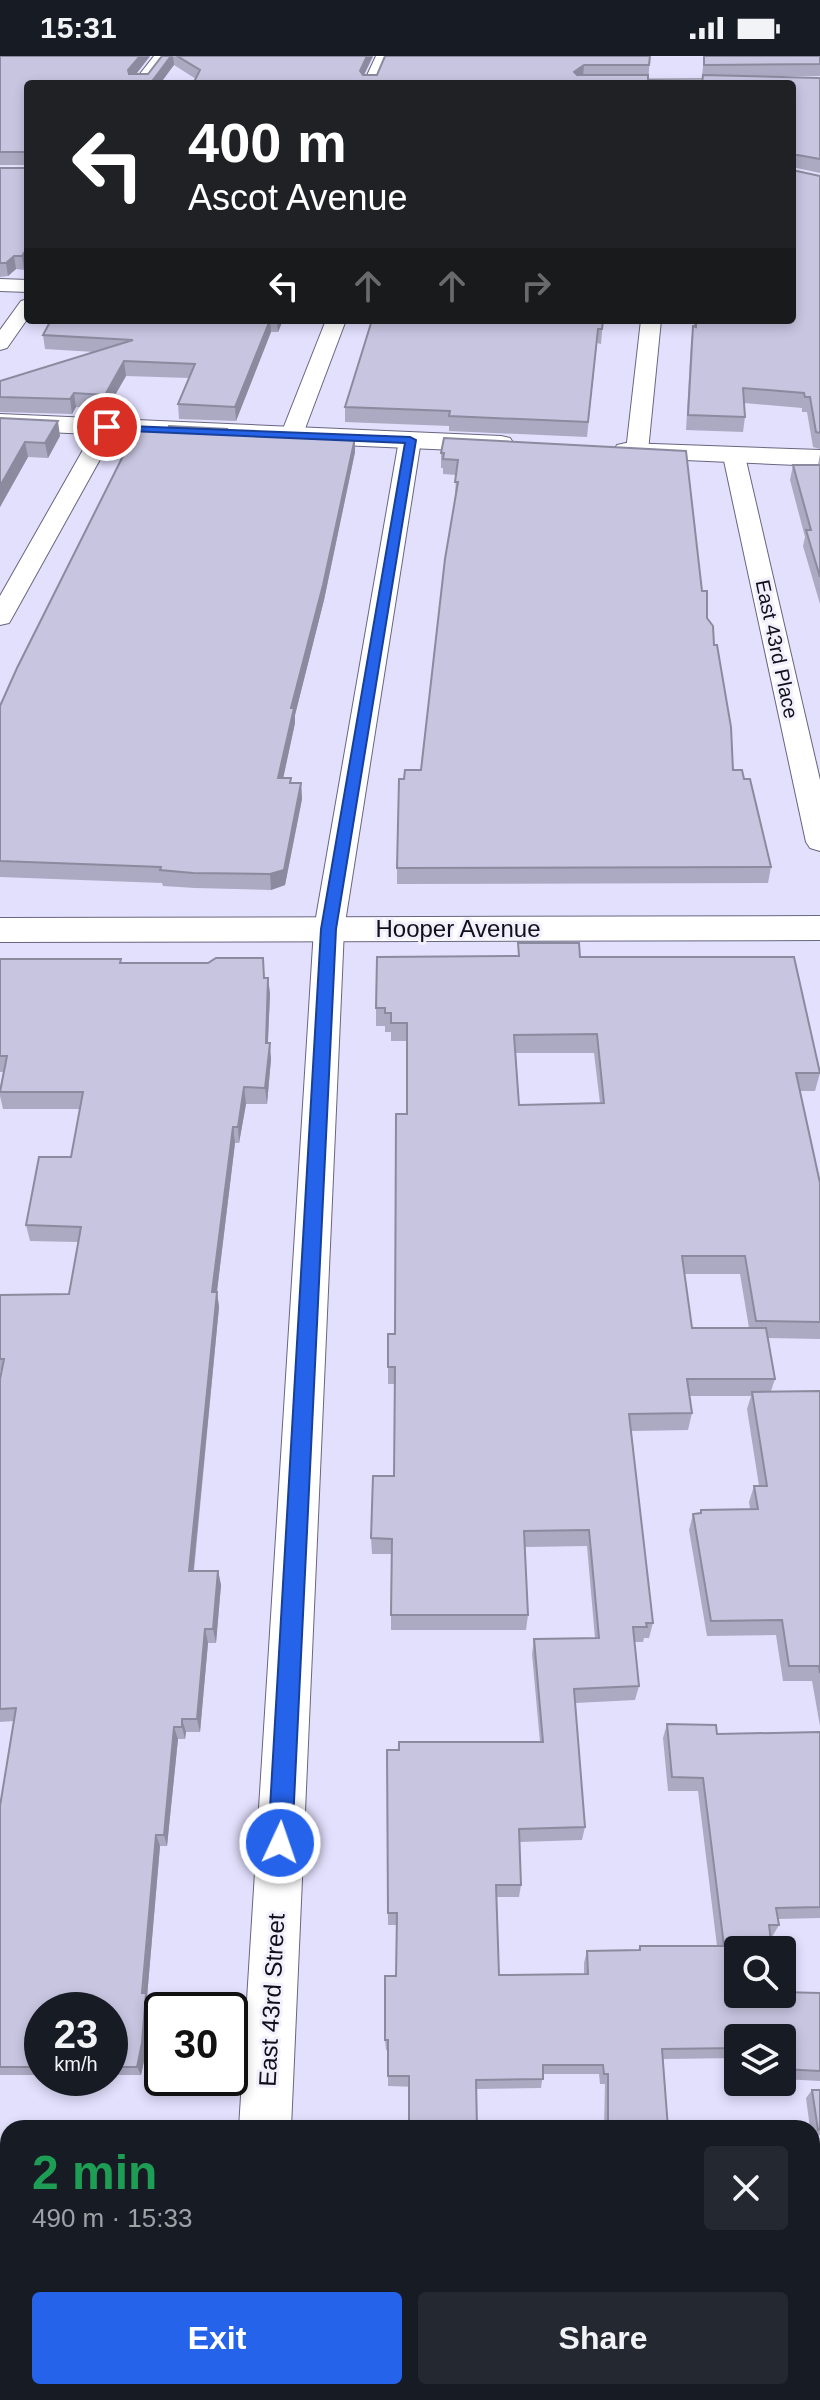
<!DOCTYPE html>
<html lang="en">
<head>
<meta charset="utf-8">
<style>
	:root { --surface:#171b24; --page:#242831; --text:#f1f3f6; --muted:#9ea1a6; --accent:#2563eb }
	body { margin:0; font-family:Helvetica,sans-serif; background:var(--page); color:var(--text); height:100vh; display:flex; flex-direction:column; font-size:30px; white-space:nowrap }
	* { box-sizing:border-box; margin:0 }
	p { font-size:26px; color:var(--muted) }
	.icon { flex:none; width:44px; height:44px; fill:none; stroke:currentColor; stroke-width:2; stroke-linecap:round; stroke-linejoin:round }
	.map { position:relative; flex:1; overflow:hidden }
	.side { position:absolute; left:0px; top:2064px; width:820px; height:280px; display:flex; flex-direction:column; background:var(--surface); border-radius:24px 24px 0 0; box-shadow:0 4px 12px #0003 }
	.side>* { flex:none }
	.hud { position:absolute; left:24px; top:24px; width:772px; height:244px; border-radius:8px; box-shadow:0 4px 12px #0003; background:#202124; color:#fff; overflow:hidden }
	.buttons { position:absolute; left:724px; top:1880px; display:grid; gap:16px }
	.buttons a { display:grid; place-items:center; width:72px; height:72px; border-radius:8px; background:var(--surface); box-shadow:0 4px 12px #0003; font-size:40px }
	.speed { position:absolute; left:24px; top:1936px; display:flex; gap:16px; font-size:40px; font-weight:700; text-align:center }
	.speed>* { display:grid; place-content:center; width:104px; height:104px; border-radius:50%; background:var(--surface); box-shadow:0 4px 12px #0003; line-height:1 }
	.speed small { font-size:20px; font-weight:400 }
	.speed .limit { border:4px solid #111; border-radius:12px; background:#fff; color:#111 }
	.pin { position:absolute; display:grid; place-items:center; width:68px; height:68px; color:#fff; margin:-34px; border:4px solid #fff; border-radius:50%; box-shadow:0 2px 8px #0007 }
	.me { position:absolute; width:88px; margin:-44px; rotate:3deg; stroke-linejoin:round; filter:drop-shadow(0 0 6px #0008) }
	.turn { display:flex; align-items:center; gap:28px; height:168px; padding:0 32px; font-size:36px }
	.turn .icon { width:104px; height:104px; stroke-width:2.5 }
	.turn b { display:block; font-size:56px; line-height:68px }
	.lanes { display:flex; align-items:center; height:76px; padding:0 32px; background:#0003; justify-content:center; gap:40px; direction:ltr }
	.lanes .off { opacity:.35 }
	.round { display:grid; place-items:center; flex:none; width:84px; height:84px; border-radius:8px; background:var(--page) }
	.summary { display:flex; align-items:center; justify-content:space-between; height:136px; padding:0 32px }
	h1 { font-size:48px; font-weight:700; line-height:60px; color:#1e9e55 }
	.cta { display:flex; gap:16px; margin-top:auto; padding:16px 32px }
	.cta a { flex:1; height:92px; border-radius:8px; background:var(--accent); color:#fff; font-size:32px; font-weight:700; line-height:92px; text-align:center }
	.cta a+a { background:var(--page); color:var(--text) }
	.status { display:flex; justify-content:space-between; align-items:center; height:56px; padding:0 40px; background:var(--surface); direction:ltr }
	.status svg { height:22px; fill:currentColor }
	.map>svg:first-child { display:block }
</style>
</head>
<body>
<div class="status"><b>15:31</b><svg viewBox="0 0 49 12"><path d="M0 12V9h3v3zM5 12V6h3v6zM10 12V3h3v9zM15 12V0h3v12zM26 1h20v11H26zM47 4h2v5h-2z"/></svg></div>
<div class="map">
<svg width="820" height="2344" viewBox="0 0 820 2344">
	<rect width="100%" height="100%" fill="#e3e0fe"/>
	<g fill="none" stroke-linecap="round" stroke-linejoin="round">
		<defs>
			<path id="street" d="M154 0H168L147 28H132Z
				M376 0H390L377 28H363Z
				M820 23V31L792 32V28H576L583 24Z
				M0 223 28 224V236L0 235Z
				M28 243V262L7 292 0 294V274L21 245Z
				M326 264H346L303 378 299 382H285L281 378Z
				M641 264H661L648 395 637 401 626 395Z
				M107 365 118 371 12 562 9 567 0 569V540L96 371Z
				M410 378 421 384 344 873 291 2072H239L314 873 399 384Z
				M734 394 745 400 820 724V795L810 792 806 786 723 400Z
				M222 2336H280V2344H222Z"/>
			<path id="secondary" d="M0 358 501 380 510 382 514 388 510 394 501 396 0 374Z
				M626 387 820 394V410L617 401 613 395 617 389Z
				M820 860V884L0 886V862Z"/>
		</defs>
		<use href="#street" stroke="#68657f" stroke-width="2"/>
		<use href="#secondary" stroke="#68657f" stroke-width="2"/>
		<use href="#street" fill="#fff" fill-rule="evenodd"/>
		<use href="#secondary" fill="#fff" fill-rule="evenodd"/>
	</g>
	<path fill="#aca9c2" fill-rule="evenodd" d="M0 0H150L136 18H148L162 0H373L364 19 650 0 648 28 196 23 174 9 28 109H0Z
		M704 0H820V20H753L820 22V117L792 111 702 20Z
		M0 112H28V208L24 214 16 213 8 220 0 221Z
		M820 120V393L813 391 807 356H802V352L744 347 745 361 743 376 686 374 691 285 693 270H694V264H792Z
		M51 264H283L278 276H271L236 365 179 363 178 348 189 322 126 320 107 353 76 351 72 358 0 356V325L94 296 45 293 43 279Z
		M603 264 601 288 597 287 587 381 449 375V370L345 366V351Z
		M0 362 60 380 48 402 28 401 0 451Z
		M227 377 355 396 324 544 295 659V667L283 722 291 727H301L302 743 285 829 271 834 195 832 163 830 162 827 0 821V650Z
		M444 382 702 535 714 589 733 714 771 811 768 827 397 828V812L404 723 421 714 455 441 456 419 443 418V412H441V397Z
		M820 398V548L803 490 805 481 790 424 793 409H818Z
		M518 887 580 901 820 1017 815 1035H800L820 1127V1283L768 1282 775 1323 771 1335H820V1670L812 1625H783L776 1579 707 1580 689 1474 693 1458 700 1457 701 1454 750 1453 749 1446 754 1430H759L747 1353 751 1340H689L692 1357 688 1374 631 1375 653 1567 649 1582H644L643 1586H634L639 1630 635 1644 575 1647 585 1771 582 1784 520 1786 521 1829 519 1841H497L499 1919 584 1918V1907L587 1895 638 1894 640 1890H717L698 1735H668L663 1682 667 1668 717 1678 820 1676V1862L778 1863 779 1869 772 1881H771L738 1938 820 1937V2025L782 2023V1982H738V2002L663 2003 668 2072H604L605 2028H600L599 2018H543L541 2032 476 2033 388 2030V1994H386L385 1984 396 1920 397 1869H388L387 1694 540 1686 532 1598 534 1583 595 1582 587 1490 525 1491 528 1559 526 1574H391V1498H372L371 1482 394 1420 395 1328H388V1278H395L407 1058V985H391V976H385V970H376V952L518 900ZM516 997H594L600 1047 519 1049ZM685 1218H740L749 1272H692Z
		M0 903H121V907L268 922 270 938 268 987 271 1003 267 1048H246L239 1087H235L217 1236 219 1251 194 1515H218L221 1529 216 1587H208L200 1676H186L185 1683H178L167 1790H160L147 1941 150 1947 146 1996 141 2019H110V1954H42V2019H0V1750L14 1665 0 1666V1323L1 1318 0 1314V1239L69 1238 78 1186 30 1185 26 1169 71 1101 80 1053H3L0 1040V1031L3 1016H0Z
		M812 2034H820V2079L812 2081V2072H810L806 2042Z
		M681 2336H812L820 2344H681Z"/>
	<path fill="#8c8a9e" d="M140 0H150L130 26 128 14Z
		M171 0H173L174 9 160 28H150Z
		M367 0H373L360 27V15Z
		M584 9 583 21 573 27 574 16Z
		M28 191V208L24 214 22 200Z
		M14 200 16 213 8 220 6 207Z
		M270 264 271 276 236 365 235 351Z
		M277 264H283L278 276Z
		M124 305 126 320 107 353 105 339Z
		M74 337 76 351 72 358 70 343Z
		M58 365 60 380 48 402 45 387Z
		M355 382V396L324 544 295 659V667L280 737 278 722 291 652Z
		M25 386 28 401 0 451V430Z
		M301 727 302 743 285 829 271 834 270 818Z
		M268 922 270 938 267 1003 266 987Z
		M270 987 271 1003 267 1048 265 1032Z
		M244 1031 246 1048 239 1087 238 1071Z
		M233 1071 235 1087 215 1251 212 1236Z
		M217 1236 219 1251 192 1529 189 1515Z
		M218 1515 221 1529 216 1587 213 1573Z
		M205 1573 208 1587 200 1676 197 1663Z
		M182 1663 186 1676 185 1683 182 1671Z
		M174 1671 178 1683 167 1790 164 1779Z
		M156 1779 160 1790 147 1941 150 1947 146 1996 141 2019 137 2011Z
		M100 2336H106L105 2344H100Z"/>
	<path fill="#c8c5e1" stroke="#8c8a9e" stroke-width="2" fill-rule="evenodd" d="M0 0H140L128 14 129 18H148L162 0H171L150 28H28V96H0Z
		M177 0H367L360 15 363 19H377L385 0H650L649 9H584L574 16 577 19H648V28H193L200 14Z
		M704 0H820V8L704 9Z
		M703 19 820 22V103L792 98V102V28H702Z
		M0 112H28V191L22 200H14L6 207H0Z
		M792 114 820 120V377L816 376 810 341H805L804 337 743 332 745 361 688 359 693 270 696 271V264H792Z
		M51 264H270L235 351 178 348 195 308 124 305 105 339 74 337 70 343 0 341V325L133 284 43 279Z
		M372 264H603L602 273H598L588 366 449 360 450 355 345 351Z
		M0 362 58 365 45 387 25 386 0 430Z
		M169 370 227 373 226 377 355 382 323 529 291 652H294L278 722H291L290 727H301L284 814 270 818 193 817 160 814 161 811 0 805V650L17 612 136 374 167 375Z
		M444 382 686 395 702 535H707V562L713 570 714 589H717L731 671 733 714H742L744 723H750L771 811 397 812 399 723H404L405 714H421L445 503 458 426H455L458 404 443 403 444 397H441Z
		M793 409H820V521L806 474H811Z
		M518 887H579L580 901H794L820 1017H796L820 1127V1266L756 1265 745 1200H682L692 1272H766L775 1323H687L692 1357 629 1358 653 1567H646L647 1571H633L639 1630 574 1633 585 1771 519 1773 521 1829H496L499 1919 588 1918 587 1895 640 1894V1890H724L703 1722 672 1721 667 1668 716 1669 717 1678 820 1676V1851L776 1852 779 1869H769L772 1894H738V1938H782V1936L820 1937V2015L782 2013V1982H738V1992L662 1993 668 2072H608V2018H604L603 2009H543V2023L476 2024 477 2072H409V2020H388V1984H385V1920H396L397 1857H388L387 1694H399V1686H543L534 1583 599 1582 589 1474 524 1475 528 1559H391L392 1483 371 1482 373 1420H394L395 1311H388V1278H395L396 1058H407V967H391V957H385V952H376L377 901 519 900ZM597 978 604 1047 519 1049 514 979Z
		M216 902H263L264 922H268L266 987H270L265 1032 244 1031 238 1071H233L212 1236H217L189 1515H218L213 1573H205L197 1663H182V1671H174L164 1779H156L142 1937H146L142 1987 137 2011H110V1954H42V2011H0V1750L16 1652 0 1653V1323L4 1303H0V1239L69 1238 81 1171 26 1169 39 1101H71L83 1036H0L7 1000H0V903H121L120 907H208Z
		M820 1335V1617L819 1610H789L782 1564 711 1565 693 1458 701 1457V1454L758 1453 754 1430H767L752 1336Z
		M812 2034H820V2073L818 2074Z
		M131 2065 130 2072H16L17 2068Z
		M8 2133V2336H100V2344H0V2147H6Z
		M812 2237 818 2288H820V2344H687V2336H812Z
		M383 2336H559L560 2344H383Z"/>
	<path fill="#2563eb" stroke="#184099" stroke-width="2" d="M103 369 410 381 416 384 336 873 292 1787 289 1795 280 1799 272 1795 268 1787 321 873 405 387 107 374 103 373Z"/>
	<g text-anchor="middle" stroke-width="6" stroke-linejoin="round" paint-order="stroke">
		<g font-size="20" fill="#110f19" stroke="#f1f0fc">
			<text transform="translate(777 593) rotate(78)" y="7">East 43rd Place</text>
		</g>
		<g font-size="24" fill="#110f19" stroke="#f1f0fc">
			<text x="458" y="881">Hooper Avenue</text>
			<text transform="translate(272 1944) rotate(-87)" y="8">East 43rd Street</text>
		</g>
	</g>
</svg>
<div class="buttons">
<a><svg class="icon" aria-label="search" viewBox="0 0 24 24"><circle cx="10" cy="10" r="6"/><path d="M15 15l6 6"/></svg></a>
<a><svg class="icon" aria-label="layers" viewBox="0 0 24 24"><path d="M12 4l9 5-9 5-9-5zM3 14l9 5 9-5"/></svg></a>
</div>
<div class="speed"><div>23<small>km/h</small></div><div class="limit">30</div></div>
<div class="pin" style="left:107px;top:371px;background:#d93025"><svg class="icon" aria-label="arrive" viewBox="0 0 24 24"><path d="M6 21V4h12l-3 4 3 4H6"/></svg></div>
<svg class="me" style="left:280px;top:1787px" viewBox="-20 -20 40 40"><circle r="17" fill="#2563eb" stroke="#fff" stroke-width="3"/><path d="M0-11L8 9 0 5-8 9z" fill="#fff"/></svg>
<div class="hud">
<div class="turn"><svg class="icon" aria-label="left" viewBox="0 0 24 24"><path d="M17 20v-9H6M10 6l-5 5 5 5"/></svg><div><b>400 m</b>Ascot Avenue</div></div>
<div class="lanes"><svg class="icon" aria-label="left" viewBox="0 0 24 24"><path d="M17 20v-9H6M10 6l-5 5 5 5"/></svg><svg class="icon off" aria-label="ahead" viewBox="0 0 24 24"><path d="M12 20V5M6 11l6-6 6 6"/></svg><svg class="icon off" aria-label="ahead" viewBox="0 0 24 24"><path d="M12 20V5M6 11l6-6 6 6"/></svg><svg class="icon off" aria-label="right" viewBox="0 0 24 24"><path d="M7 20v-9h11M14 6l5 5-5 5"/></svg></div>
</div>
<section class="side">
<div class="summary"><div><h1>2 min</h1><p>490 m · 15:33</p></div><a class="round"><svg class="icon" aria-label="close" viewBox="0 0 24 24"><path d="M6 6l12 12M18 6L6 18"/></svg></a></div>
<div class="cta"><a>Exit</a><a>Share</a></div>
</section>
</div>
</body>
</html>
